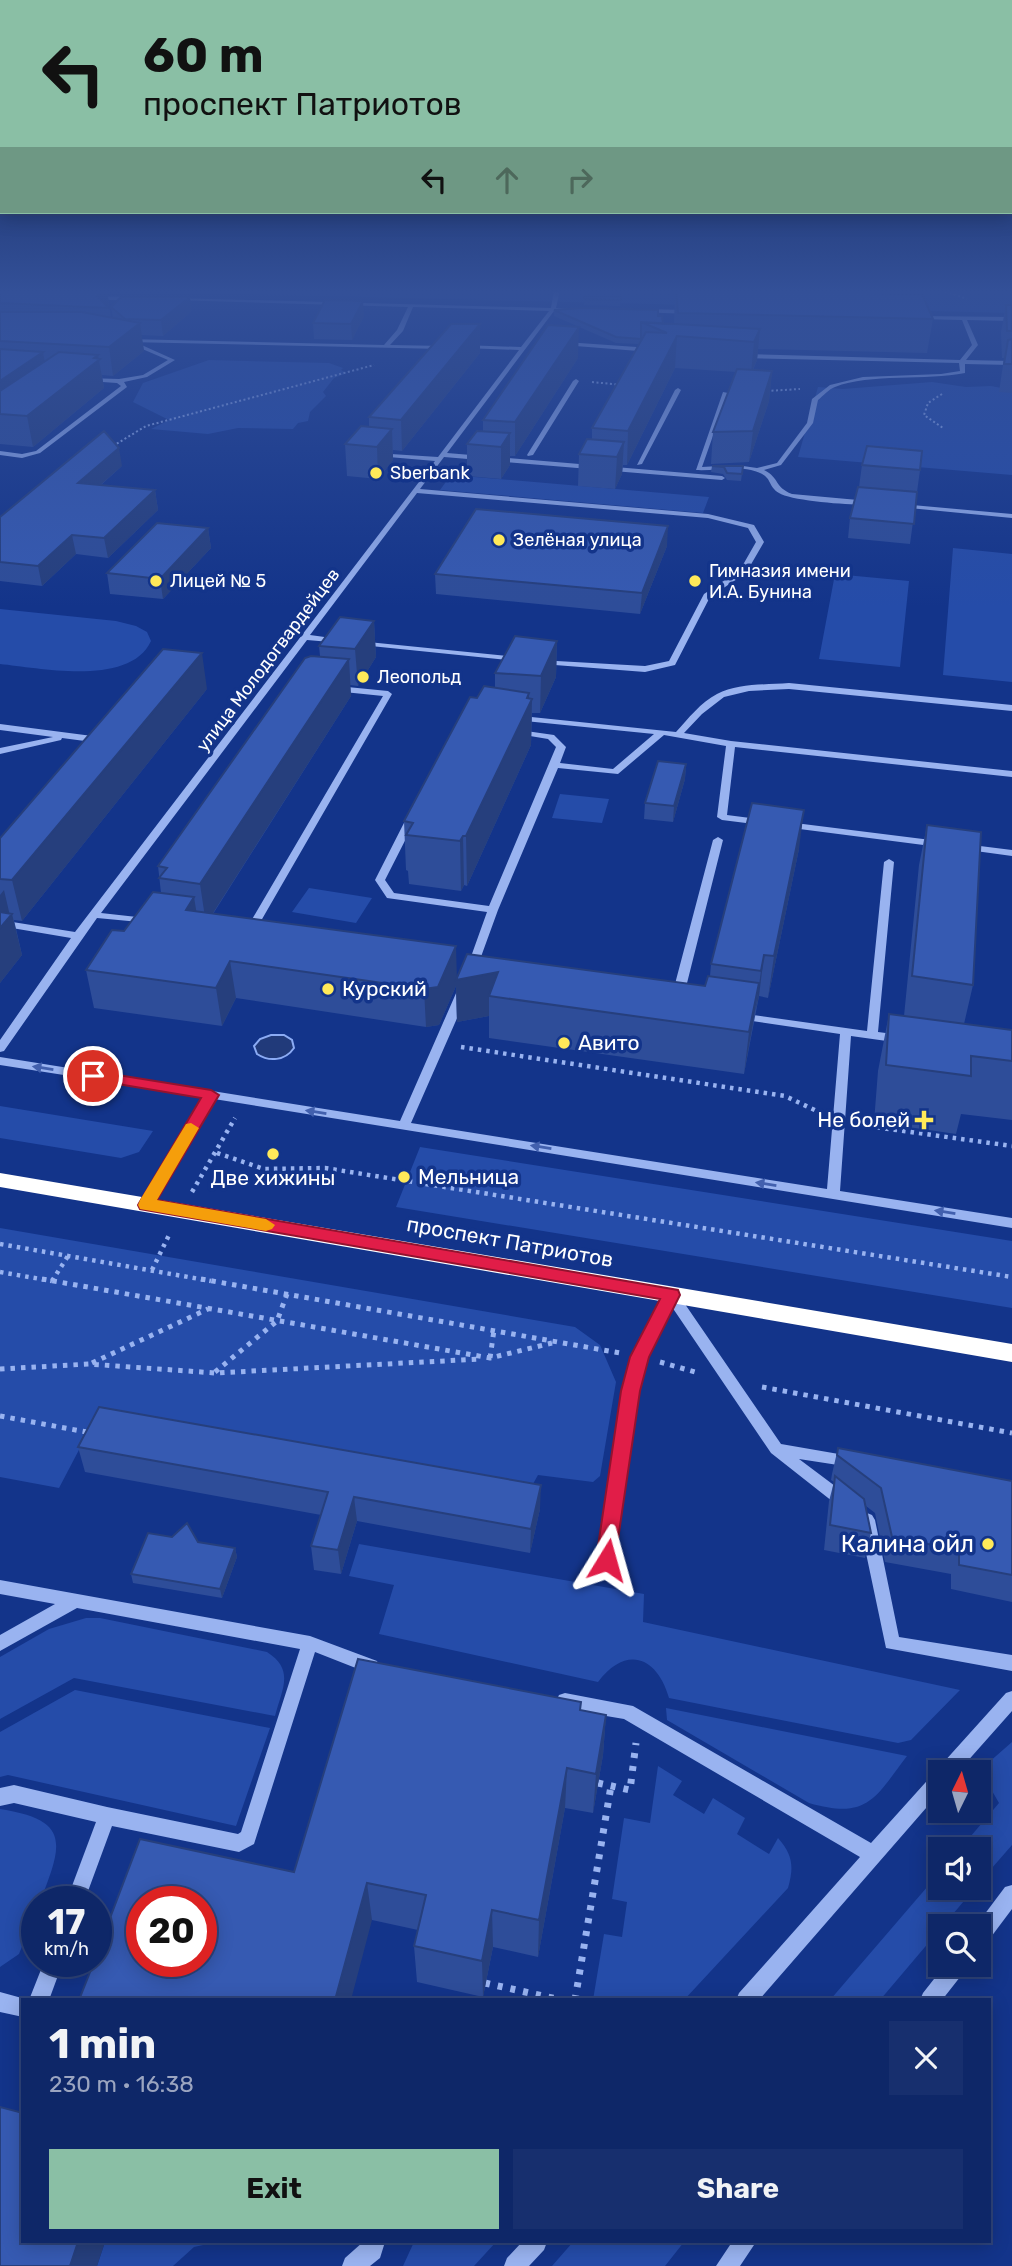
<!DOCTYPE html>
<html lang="en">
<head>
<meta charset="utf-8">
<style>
	:root { --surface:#0e2768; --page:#172f6e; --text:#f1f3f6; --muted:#9ba5c0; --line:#2e447c; --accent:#8abfa5 }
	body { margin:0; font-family:Rubik,sans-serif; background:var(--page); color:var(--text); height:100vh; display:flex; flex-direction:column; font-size:26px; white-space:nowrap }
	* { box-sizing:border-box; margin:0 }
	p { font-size:23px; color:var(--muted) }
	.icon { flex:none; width:38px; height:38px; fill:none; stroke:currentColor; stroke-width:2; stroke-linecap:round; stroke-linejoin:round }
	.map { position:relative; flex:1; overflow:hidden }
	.side { position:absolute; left:21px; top:1998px; width:970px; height:245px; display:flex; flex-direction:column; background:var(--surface); border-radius:0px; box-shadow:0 4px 18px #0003,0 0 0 2px var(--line) }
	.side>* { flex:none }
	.banner { position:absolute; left:0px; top:0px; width:1013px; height:214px; box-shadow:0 4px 18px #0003,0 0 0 2px var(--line); background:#8abfa5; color:#111; overflow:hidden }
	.needle { width:46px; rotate:5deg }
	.controls { position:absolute; left:928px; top:1760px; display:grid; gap:14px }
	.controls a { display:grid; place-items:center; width:63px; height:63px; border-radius:0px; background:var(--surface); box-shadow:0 4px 18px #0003,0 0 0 2px var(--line); font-size:35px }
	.speed { position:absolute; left:21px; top:1886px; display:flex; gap:14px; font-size:35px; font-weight:700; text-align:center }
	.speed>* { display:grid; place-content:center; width:91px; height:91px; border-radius:50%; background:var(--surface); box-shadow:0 4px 18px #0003,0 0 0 2px var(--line); line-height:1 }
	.speed small { font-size:18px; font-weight:400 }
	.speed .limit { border:10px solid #d22; background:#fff; color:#111 }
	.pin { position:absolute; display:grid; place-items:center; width:60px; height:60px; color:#fff; margin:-30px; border:4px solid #fff; border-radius:50%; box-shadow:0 2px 7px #0007 }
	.me { position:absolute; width:77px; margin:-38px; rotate:8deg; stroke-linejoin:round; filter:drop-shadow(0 0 5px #0008) }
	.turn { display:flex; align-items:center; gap:24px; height:147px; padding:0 28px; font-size:32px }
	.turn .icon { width:91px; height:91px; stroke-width:2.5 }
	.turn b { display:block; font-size:49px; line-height:60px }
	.lanes { display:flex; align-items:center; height:66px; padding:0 28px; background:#0003; justify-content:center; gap:35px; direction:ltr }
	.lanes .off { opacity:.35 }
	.round { display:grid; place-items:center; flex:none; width:74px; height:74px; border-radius:0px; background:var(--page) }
	.overview { display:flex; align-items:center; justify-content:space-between; height:119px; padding:0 28px }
	h1 { font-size:42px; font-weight:700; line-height:52px }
	.primary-button { display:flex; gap:14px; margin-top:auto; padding:14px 28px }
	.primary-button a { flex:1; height:80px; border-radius:0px; background:var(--accent); color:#111; font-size:28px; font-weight:700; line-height:80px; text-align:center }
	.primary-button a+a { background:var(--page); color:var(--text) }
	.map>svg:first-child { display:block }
</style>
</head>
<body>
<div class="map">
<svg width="1012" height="2266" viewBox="0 0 1012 2266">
	<rect width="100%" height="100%" fill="#13348a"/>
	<path fill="#254ca9" d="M83 290H1012V313Z
		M209 360 329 363 343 368 341 370 347 373 334 378 323 392 326 396 310 412 308 421 298 423 293 429 238 428 208 434 151 429 169 420 133 402 143 383Z
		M932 382 966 387 991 386 1012 390V475L798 457 818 387 843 389Z
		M451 475 709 497 703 513 440 490Z
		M953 548 1012 554V682L943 675Z
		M835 574 909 581 900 667 819 659Z
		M0 609 116 621 136 626 147 632 151 641C130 687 40 668 0 664Z
		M560 794 609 799 602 823 552 818Z
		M309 888 372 898 356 923 292 912Z
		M0 1106 153 1131 139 1152 121 1158 0 1138Z
		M420 1147 1012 1241V1308L396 1207Z
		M0 1228 575 1327 600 1345 616 1382 600 1476 593 1482 538 1475 524 1500 92 1425 59 1488 0 1477Z
		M359 1544 644 1594 643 1622 960 1690 911 1740 898 1743 669 1698C657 1656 626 1645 598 1682L379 1634 394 1585 349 1576Z
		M86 1618H100L267 1652C295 1670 282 1689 275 1716L74 1678 0 1719V1657L49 1629Z
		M75 1690 270 1728 236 1826 8 1775 0 1777V1732Z
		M666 1708 907 1756C875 1798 868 1820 809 1803L667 1720Z
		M1012 1742V1845L978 1884V1850H959L999 1803 980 1770Z
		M658 1766 682 1781 673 1795 704 1814 713 1798 745 1818 737 1834 769 1854 778 1838C793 1855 794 1867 788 1888L684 2000H593L604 1934 622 1937 627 1902 612 1899 624 1818 650 1823Z
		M0 1809C72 1820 62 1845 40 1902H37V1909L19 1954 0 1967Z
		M940 1872V1888H975L880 2000H830Z
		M105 2242H217L194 2247 173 2266H97Z
		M414 2242H496L474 2266H403Z
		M573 2242H684L665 2266H552Z"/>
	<path fill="#213a7a" stroke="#8babf4" stroke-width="2" d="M271 1035H284L292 1040 294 1048C285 1061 269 1062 257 1054L254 1046 260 1039Z"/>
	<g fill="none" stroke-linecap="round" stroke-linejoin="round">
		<path stroke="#99b3f0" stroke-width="2" stroke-dasharray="2 2.5" stroke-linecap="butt" d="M941 290 967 299
			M592 382 622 385
			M767 391 800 389
			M942 394 928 403 924 415 943 428
			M113 446 146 426 374 365"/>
		<path stroke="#99b3f0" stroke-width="4.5" stroke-dasharray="3.5 5" stroke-linecap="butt" d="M461 1047 785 1096 819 1112
			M860 1125 1012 1146
			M217 1153 264 1169 325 1168 1012 1277
			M192 1192 235 1118
			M0 1244 211 1281
			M152 1270 170 1233
			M0 1272 52 1281
			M52 1281 68 1256"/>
		<path stroke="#99b3f0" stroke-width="5" stroke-dasharray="4.5 6" stroke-linecap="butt" d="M42 1279 490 1358 552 1343
			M201 1279 620 1353
			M490 1358 494 1330
			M660 1362 695 1372
			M92 1363 208 1309
			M0 1369 89 1364 215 1373 481 1359
			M215 1372 277 1321 287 1294
			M762 1387 1012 1433
			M0 1416 92 1433"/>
		<path stroke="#99b3f0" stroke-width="7" stroke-dasharray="5 8" stroke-linecap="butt" d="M598 1783 630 1790 636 1743
			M485 1983 561 2000
			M575 2000 611 1786"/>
		<path fill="#99b3f0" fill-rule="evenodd" d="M554 290H560L556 308 584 310 554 311 447 453 722 476 725 478 722 480 444 457 420 489 708 514 754 525 764 542 746 573 710 597 675 665 645 672 542 664 538 662 539 660 645 666 669 661 704 594 740 570 756 542 748 528 708 518 417 493 310 635 339 639 343 641 342 643 307 640 101 913 146 918 150 919 151 921 150 923 97 918 4 1051 0 1052V1040L71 938 0 926V920L75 932 435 461 377 456 374 454 375 453 438 457 519 350 464 348 462 345 521 347 549 311 413 307 403 331 390 345 445 346 443 349 128 342 126 339 384 345 397 330 408 307 173 300 176 298 551 308Z
			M92 296 133 297 136 299 133 301 90 299Z
			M641 309 690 310 693 312 690 314 639 312Z
			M916 316 1012 317V321L967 320 978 345 966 360 1012 361V365L965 364V373C926 381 870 373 835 387 829 389 823 396 818 400L813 423 781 465 764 470C780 478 774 487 792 494L869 501 871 502V504C855 506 791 501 779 493 765 484 775 476 751 470 733 466 714 471 696 470L723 392 728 393 702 467 736 465 757 468 777 463 807 423 812 399 830 385 863 377 941 374 960 371 959 363 743 358 740 356 743 354 960 360 972 345 962 320 918 319Z
			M135 342 175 360 147 377 124 382 127 387 40 453 22 458 0 455V451L22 454 36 451 121 386 117 383 88 381 86 378 119 379 143 375 168 360 133 345Z
			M565 342 651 348 654 350 651 352 563 345Z
			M576 379 579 381 533 455 528 456 527 455 573 381Z
			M678 388 681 390 642 464 637 465 675 390Z
			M901 504 1012 514V518L899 507 898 506Z
			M358 641 517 657 521 659 517 661 361 645 357 643Z
			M789 683 1012 705V711L789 689 749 691 724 697 702 714 684 733 731 741 1012 771V777L735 747 727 815 765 820V824L762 825 722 820 717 817 726 746 664 735 618 774 558 768 498 910 478 965 473 968 468 965 487 912 387 898 375 880 407 817 412 814 417 817 385 880 394 893 489 906 556 747 548 739 512 733V729L554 735 566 747 560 763 613 769 654 734 515 720 511 717 512 715 676 732C688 719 701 702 717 694 738 683 766 685 789 683Z
			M337 686 388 691 392 694 254 933 253 935H245L244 933 383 696 334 691 333 689Z
			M0 724 100 737 104 740 100 743 62 738 61 740 0 754V748L53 737 0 730Z
			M787 822 939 841 944 844 939 847 784 827V823Z
			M718 837 723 840 683 999 681 1001H673L671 999 713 840Z
			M964 844 1012 850V856L961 849 959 847Z
			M889 859 894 862 878 1032 901 1035 907 1039 901 1043 851 1036 840 1191 1012 1218V1228L214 1099 151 1208 146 1210 140 1205 204 1097 0 1065V1057L400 1121 457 991 463 988 469 991 411 1123 827 1189 840 1034 739 1019 733 1016 739 1013 867 1031 884 862Z
			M671 1290 676 1291 781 1444 856 1457 858 1461 856 1465 851 1467 799 1459 847 1495 850 1500 847 1505 842 1506 837 1505 771 1453 672 1307 647 1357 638 1391 615 1560 613 1565 607 1567 601 1565 599 1560 624 1391 633 1357 666 1291Z
			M867 1513 872 1515 875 1520 899 1637 1012 1655V1671L886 1648 859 1520 862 1515Z
			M0 1580 310 1636 377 1661 379 1666 377 1671 371 1674 315 1652 254 1844 239 1852 112 1826 84 1902H66L96 1822 14 1803 0 1806V1788L14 1785 107 1807 238 1834 241 1832 300 1649 77 1608 0 1651V1635L55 1604 0 1594Z
			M1012 1691V1711L957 1773H940V1792L759 2000H736L739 1993 860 1857 624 1719 565 1709 559 1707 556 1701 559 1695 565 1693 633 1706 871 1843 1006 1693Z
			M1012 1885V1909L985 1945 978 1947V1927H975L1005 1887Z
			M44 1962H63L49 2000H23V2017L0 2012V1992L29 2000Z
			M945 1965H967L964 1972 942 2000H920L923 1993Z
			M363 2242H385L380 2258 370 2266H342L345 2258Z
			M522 2242H547L544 2250 529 2266H504L507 2258Z
			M732 2242H756L740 2266H716Z"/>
		<path fill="#fff" fill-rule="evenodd" d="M0 1173 1012 1344V1362L0 1187Z"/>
	</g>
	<path fill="#2e4d99" d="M0 290H107L111 318H113L111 307 191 312 163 336 141 335 144 351 113 376 102 375 104 388 33 447 0 444Z
		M675 290 933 319 927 353 758 349 757 360 753 370 772 371 769 401 749 462 711 464 713 432 736 372 675 368 627 465H623L622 474 615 489 578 486 579 454 592 439V428L639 344 616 343 554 316V310L658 316 663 324H674Z
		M584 296 621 297 620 306 584 305Z
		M1006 305H1012V393L999 392 1004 358H1002L1001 332Z
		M364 316 352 340 314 339 313 323Z
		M480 324V353L402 451 393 450V460L378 479 347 476 345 444 369 427V417Z
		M578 358 515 456H510V465L501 479 467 476V444L483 431V420Z
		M862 465 920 470 910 544 848 538 850 518 859 487Z
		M122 466 101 485 155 490 158 510 108 558 76 554 42 586 0 581V517Z
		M712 466H743L741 481 727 480 723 474 711 472Z
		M208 528 211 548 163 599 110 594 107 573Z
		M667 546 640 614 436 594 435 574Z
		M374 621 376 657 358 686 350 685 351 696 213 914 457 978 705 986 710 976 711 964 799 849 768 998 759 996 744 1074 489 1038V1016L457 1022 456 986 439 1025 426 1027 236 998 222 1026 94 1008 86 970 161 893 158 866 320 656 319 646Z
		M557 641 556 677 540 713H532L531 745 467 886 464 885 461 891 409 884 408 871 406 870 404 821 477 698 495 688V673Z
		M207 689 22 921 14 920 22 955 0 983V838Z
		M686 764 685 779 673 822 644 819 645 803Z
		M927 825 973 985 964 1024 1012 1030V1120L961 1114 956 1134 874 1122 878 1071 889 1014 904 1016 919 865Z
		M78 1447 540 1509 530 1553 357 1521 341 1574 314 1570 311 1546 321 1515 85 1472Z
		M838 1448 1012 1481V1602L951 1589V1574L885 1562 875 1513 866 1506 871 1533 865 1558 824 1550 829 1501 834 1482 831 1480 832 1474Z
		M198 1542 235 1548 237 1557 222 1598 133 1583 131 1574Z
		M581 1702V1710L606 1715 603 1755 593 1813 565 1808 538 1957 493 1947 483 1997 417 1982 414 1946 418 1930 372 1920 294 1872Z"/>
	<path fill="#263f7d" d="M102 290H107L109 308 97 296Z
		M190 297 191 312 163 336 161 320Z
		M363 301 364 316 352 340 351 324Z
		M140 323 144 351 113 376 109 347Z
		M480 324V353L402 451 401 420Z
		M579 327 578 358 515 456V422Z
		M760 329 757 360 751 373 754 342Z
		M677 336 675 368 627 465 628 431Z
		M43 352 48 381 0 414V381Z
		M98 355 104 388 33 447 27 416Z
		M772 371 769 401 749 462 753 431Z
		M392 429 393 460 378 479 377 447Z
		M510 433V465L501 479V447Z
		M624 442 622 474 615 489 617 457Z
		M119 448 122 466 81 502 78 483Z
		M155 490 158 510 108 558 104 538Z
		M668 526 667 546 640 614 642 593Z
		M208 528 211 548 163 599 160 579Z
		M72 535 76 554 42 586 38 566Z
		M374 621 376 657 358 686 355 649Z
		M557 641 556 677 540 713 541 676Z
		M202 653 207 689 22 921 12 880Z
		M349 659 351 696 206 924 200 884Z
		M529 693V704L532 699 531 745 467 886 466 836Z
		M686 764 685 779 673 822 674 806Z
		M804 810 799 849 768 998 774 956Z
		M463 836 464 885 461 891 460 841Z
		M4 890 10 916 12 914 22 955 0 983V895Z
		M194 897 200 934 186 910Z
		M456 946 457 980 498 972 489 996V1016L457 1022 456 986 439 1025 426 1027 424 989Z
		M764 955 759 996 755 1013 761 971Z
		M230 961 236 998 222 1026 216 988Z
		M759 983 753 1024 744 1074 749 1032Z
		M541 1485 540 1509 530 1553 531 1529Z
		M354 1497 357 1521 341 1574 338 1550Z
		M235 1548 237 1557 222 1598 220 1589Z
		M606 1715 603 1755 593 1813 596 1774Z
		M567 1768 565 1808 538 1957 539 1920Z
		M367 1883 372 1920 351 2000H335Z
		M492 1910 493 1947 483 1997 482 1961Z
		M78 2242H105L97 2266H70Z"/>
	<path fill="#365ab2" stroke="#263f7d" stroke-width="2" fill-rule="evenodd" d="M0 290H102L97 296 109 308 0 303Z
		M676 290 922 294 933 319 678 313Z
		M584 296 621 297V300L584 299Z
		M121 297H190L161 320 125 319 111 307Z
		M325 300 363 301 351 324 313 323Z
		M1006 305H1012V331H1007Z
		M583 308 658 310V316H662L663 324 641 322V339L616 337 554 310Z
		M0 312H82L140 323 109 347 0 341Z
		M641 322 760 329 754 342 677 336 628 431 592 428 646 332 667 333Z
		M451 324H480L401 420 369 417Z
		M548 325 579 327 515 422 483 420Z
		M1012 339V364H1004L1008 340Z
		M0 349 43 352 0 381Z
		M59 352 98 355 94 358 100 359 27 416 0 414V391Z
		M737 369 772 371 753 431 713 432Z
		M361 426 392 429 377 447 345 444Z
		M104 431 119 448 78 483 155 490 104 538 72 535 38 566 0 562V517Z
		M477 431 510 433 501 447 467 444Z
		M587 439 624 442 617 457 579 454Z
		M867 446 922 451 920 470 862 465Z
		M712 466H743L742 474 727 473 724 467Z
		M858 487 917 492 914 524 850 518Z
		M476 509 668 526 642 593 435 574Z
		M157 523 208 528 160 579 107 573Z
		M340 617 374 621 355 649 319 646Z
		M515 636 557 641 541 676 495 673Z
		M163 649 202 653 12 880 0 879V838Z
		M311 656 349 659 200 884 159 878 167 868 158 866 305 658Z
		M484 686 529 693 527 698 532 699 466 836H463L460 841 406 835 413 823 404 821 470 697 477 698Z
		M658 761 686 764 674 806 645 803Z
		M752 803 804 810 774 956 764 955 761 971 711 964Z
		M927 825 981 832 973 985 912 976Z
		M153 892 194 897 186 910 456 946 438 987 424 989 230 961 216 988 86 970 112 930 124 931Z
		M0 912 12 914 0 928Z
		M467 954 705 986 708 976 759 983 749 1032 489 996 498 972 456 980Z
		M889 1014 1012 1030V1061L971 1056V1076L886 1065Z
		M99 1407 541 1485 531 1529 354 1497 338 1550 311 1546 328 1492 78 1447Z
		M838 1448 1012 1481V1575L959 1565V1550L892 1537 881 1488 837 1455Z
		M835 1476 864 1499 871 1533 830 1525Z
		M187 1523 198 1542 235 1548 220 1589 131 1574 148 1533 172 1537Z
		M358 1659 581 1702 580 1710 606 1715 596 1774 567 1768 539 1920 492 1910 482 1961 414 1946 426 1895 367 1883 335 2000H79L94 1962H96V1955L140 1839 294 1872ZM142 1902H201V1962H142Z
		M0 2107 23 2113V2242H78L70 2266H0Z"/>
	<defs><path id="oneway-solid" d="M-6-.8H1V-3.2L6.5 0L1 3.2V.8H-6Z" transform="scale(1.75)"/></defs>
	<g fill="#4260ae">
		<use href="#oneway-solid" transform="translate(43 1068) rotate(-171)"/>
		<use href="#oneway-solid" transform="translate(316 1112) rotate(-171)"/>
		<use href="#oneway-solid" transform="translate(541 1147) rotate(-171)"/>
		<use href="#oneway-solid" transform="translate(766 1184) rotate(-171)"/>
		<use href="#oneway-solid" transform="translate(945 1212) rotate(-171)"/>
	</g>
	<linearGradient id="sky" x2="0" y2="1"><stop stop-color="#0a1d4c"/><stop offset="0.48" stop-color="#335098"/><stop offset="1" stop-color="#335098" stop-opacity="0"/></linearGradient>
	<rect width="1012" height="607" fill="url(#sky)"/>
	<path fill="#e11d48" stroke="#92132f" stroke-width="2" d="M93 1071 211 1090 219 1095 157 1200 678 1290 680 1295 649 1357 640 1391 614 1566 607 1569 599 1566 596 1560 621 1391 630 1357 660 1299 140 1209 138 1205 201 1098 88 1079 85 1076Z"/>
	<path fill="#f59e0b" d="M191 1123 199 1128 157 1200 266 1219 275 1225 272 1229 266 1231 140 1209 138 1205 140 1200 186 1124Z"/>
	<g fill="#ffe959" stroke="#13348a" stroke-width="2.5">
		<circle cx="376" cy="473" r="7"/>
		<circle cx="499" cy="540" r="7"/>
		<circle cx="156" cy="581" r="7"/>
		<circle cx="695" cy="581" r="7"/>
		<circle cx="363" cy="677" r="7"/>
		<circle cx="328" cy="989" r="7"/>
		<circle cx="564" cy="1043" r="7"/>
		<path d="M920.5 1109.5h7v7h7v7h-7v7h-7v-7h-7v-7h7z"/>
		<circle cx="273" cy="1154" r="7"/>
		<circle cx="404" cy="1177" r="7"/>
		<circle cx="988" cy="1544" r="7"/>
	</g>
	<g text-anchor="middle" stroke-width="7" stroke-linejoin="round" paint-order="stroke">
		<g font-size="18" fill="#fff" stroke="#13348a" text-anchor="start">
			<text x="390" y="479">Sberbank</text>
			<text x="513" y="546">Зелёная улица</text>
			<text x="709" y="577">Гимназия имени<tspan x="709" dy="21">И.А. Бунина</tspan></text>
			<text x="170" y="587">Лицей № 5</text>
			<text x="377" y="683">Леопольд</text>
		</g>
		<g font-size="18" fill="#fff" stroke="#13348a">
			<text transform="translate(268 660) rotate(-53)" y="6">улица Молодогвардейцев</text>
		</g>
		<g font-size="21" fill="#fff" stroke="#13348a" text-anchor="start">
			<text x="342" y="996">Курский</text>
			<text x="578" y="1050">Авито</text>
			<text x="910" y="1127" text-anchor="end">Не болей</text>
			<text x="418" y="1184">Мельница</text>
			<text x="273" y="1185" text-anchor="middle">Две хижины</text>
		</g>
		<g font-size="21" fill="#fff" stroke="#13348a">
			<text transform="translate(510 1242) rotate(10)" y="7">проспект Патриотов</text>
		</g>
		<g font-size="24" fill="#fff" stroke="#13348a" text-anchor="end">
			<text x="974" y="1552">Калина ойл</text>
		</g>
	</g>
</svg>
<div class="controls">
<a><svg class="needle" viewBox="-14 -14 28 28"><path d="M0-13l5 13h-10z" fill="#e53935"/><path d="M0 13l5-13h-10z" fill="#9ba5c0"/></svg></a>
<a><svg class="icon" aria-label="sound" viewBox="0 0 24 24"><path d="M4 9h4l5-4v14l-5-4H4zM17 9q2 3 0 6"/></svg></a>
<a><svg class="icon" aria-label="search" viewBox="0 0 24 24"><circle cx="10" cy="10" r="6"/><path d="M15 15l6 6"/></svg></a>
</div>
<div class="speed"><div>17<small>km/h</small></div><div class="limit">20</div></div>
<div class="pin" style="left:93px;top:1076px;background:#d93025"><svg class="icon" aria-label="arrive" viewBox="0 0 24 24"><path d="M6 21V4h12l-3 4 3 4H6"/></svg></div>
<svg class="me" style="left:607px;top:1560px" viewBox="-20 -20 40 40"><path d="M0-17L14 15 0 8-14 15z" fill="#e11d48" stroke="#fff" stroke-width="4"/></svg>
<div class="banner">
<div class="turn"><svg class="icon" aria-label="left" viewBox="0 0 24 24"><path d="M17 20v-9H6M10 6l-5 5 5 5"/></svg><div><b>60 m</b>проспект Патриотов</div></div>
<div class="lanes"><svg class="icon" aria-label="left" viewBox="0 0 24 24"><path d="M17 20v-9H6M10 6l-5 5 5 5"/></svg><svg class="icon off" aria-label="ahead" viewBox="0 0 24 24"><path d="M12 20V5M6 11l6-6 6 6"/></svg><svg class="icon off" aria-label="right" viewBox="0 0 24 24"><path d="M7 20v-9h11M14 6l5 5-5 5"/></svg></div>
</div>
<section class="side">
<div class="overview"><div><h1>1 min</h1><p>230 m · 16:38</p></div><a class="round"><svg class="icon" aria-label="close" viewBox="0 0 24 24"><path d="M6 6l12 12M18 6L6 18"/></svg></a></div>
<div class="primary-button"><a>Exit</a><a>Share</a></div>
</section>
</div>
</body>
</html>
